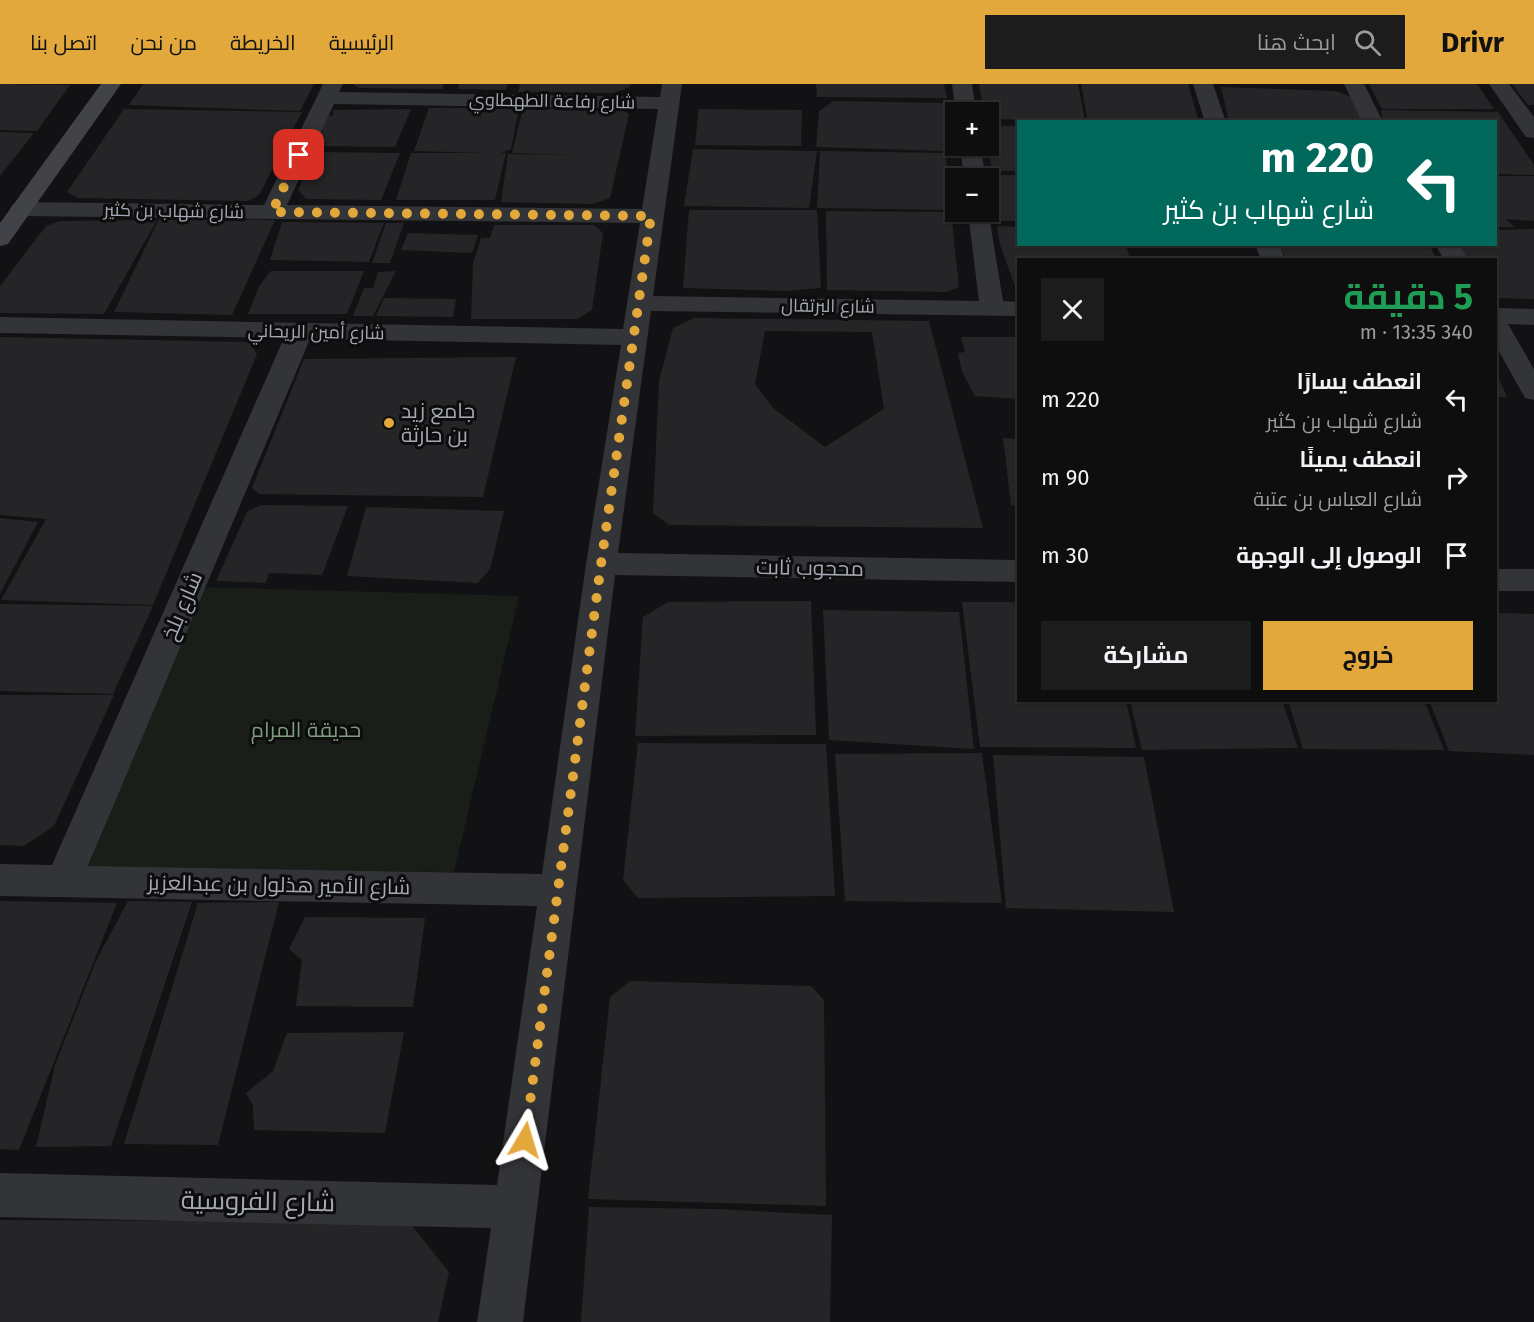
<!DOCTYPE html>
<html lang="ar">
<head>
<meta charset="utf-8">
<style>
	:root { --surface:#0e0e0f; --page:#1c1c1d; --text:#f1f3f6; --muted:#9b9c9e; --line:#2e2e2f; --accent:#e3a83b }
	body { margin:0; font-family:"Fira Sans",Cairo,sans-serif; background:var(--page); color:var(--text); direction:rtl; height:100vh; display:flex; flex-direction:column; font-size:22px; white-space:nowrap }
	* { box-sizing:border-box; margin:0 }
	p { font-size:20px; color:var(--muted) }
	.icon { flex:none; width:33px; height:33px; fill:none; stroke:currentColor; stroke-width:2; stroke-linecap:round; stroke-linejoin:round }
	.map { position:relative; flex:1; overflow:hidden; direction:ltr }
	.panel { position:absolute; left:1017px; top:174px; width:480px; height:444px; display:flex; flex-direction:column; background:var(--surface); border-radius:0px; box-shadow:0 2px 4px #0004,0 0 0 2px var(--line); direction:rtl }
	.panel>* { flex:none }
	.banner { position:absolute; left:1017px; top:36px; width:480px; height:126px; border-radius:0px; box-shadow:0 2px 4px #0004,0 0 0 2px var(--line); direction:rtl; background:#00695c; color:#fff; overflow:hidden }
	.buttons { position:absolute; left:945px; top:18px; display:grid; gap:12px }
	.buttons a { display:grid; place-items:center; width:54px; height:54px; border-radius:0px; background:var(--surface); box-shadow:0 2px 4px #0004,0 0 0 2px var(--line); font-size:30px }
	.pin { position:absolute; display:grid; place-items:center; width:51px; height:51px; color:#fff; margin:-26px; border-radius:12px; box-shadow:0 3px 9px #0006 }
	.me { position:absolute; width:66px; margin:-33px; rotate:7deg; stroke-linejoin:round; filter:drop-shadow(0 0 4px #0008) }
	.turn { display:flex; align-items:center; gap:21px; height:126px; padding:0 24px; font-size:27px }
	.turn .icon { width:78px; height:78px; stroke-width:2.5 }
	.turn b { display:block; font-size:42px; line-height:51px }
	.round { display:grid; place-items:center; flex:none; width:63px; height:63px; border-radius:0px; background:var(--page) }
	.summary { display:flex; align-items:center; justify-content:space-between; height:102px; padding:0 24px }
	h1 { font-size:36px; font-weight:700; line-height:45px; color:#1e9e55 }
	.cta { display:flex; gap:12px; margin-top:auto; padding:12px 24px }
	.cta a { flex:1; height:69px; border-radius:0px; background:var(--accent); color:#111; font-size:24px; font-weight:700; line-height:69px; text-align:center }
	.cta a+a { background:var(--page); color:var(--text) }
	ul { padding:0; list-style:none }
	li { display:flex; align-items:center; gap:18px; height:78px; padding:0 24px }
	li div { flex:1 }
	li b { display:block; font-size:22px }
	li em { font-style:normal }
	header { display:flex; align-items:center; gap:36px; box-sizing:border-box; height:84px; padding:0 30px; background:var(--accent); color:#111 }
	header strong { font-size:28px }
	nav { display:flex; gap:33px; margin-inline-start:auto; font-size:21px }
	.search { width:420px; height:54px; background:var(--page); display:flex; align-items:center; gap:15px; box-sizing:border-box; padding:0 21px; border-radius:0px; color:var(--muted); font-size:22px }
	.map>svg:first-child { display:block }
</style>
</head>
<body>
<header>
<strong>Drivr</strong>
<div class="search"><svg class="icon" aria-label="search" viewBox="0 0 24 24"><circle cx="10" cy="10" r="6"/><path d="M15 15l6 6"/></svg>ابحث هنا</div>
<nav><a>الرئيسية</a><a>الخريطة</a><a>من نحن</a><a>اتصل بنا</a></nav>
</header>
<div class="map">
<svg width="1534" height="1238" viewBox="0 0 1534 1238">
	<rect width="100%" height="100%" fill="#121214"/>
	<path fill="#191e19" d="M202 503 519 512 454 788 88 784Z"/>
	<path fill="#252527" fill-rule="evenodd" d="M0 0H5L70 1 37 47 0 46Z
		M143 0H314L300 27 129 21Z
		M352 0H444L442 5 359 4Z
		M459 0H508L506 6 458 5Z
		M520 0H631L630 3 614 9 518 8Z
		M816 0H944L947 14 817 13Z
		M979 0H1078L1085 37 988 35V28H984Z
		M1081 0H1188L1199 38H1088Z
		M1369 0H1477L1494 25H1382Z
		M1512 0H1534V21H1528Z
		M1221 3 1336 7 1351 13 1364 38H1229Z
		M834 17 943 19 944 67 816 63 819 27Z
		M429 24H519L511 65 501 69H506L495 116H396L411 69H485L414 67Z
		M523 24 624 27 629 30 610 114 593 120 501 118 508 70 579 71 512 69Z
		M124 25 302 28 259 111 248 117 78 114 67 108Z
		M411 25 395 63 318 62 326 31 333 32V26Z
		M699 25 802 26 801 62 695 61Z
		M1381 26 1498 28 1534 81V91L1496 90V38H1383Z
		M988 42H1018V87H992L988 62Z
		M0 48 34 49 0 92Z
		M693 65 817 67 809 124 684 122Z
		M820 67 945 69 953 126 817 124Z
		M318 68 400 69 381 116 306 115 298 106 311 77Z
		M991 91H1018V137H998Z
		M1496 92H1534V137L1506 135 1514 143H1496Z
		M689 126H817L821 204 788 207 683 204Z
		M826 127 951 128 959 203 946 208 827 206Z
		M159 135 275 136 232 231 114 228Z
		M157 136 104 230 0 229V202L46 142 60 137Z
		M282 138 384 139 369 178 270 176Z
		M386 139H404L390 179H372Z
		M494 141H594L603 149 592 226 577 235H471L473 179 481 154H490Z
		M997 142 1018 143V160H1126L1130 176H1018V210L1000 161Z
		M1534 145V215L1499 214 1496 212V176H1466L1459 160H1496V146Z
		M408 149 478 151 472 169 401 166Z
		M1279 160H1429L1437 176H1286Z
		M271 187H364L347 230H248L259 202Z
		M396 187 373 232H353L364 204H373L378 188Z
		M384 214 456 215 453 233 376 232Z
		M694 234 929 237 983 444 669 441 653 429 659 297 673 244ZM765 247 872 248 884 325 825 363 773 324 755 300Z
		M0 253 249 258 257 270 153 521 1 516 46 435 0 431Z
		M961 253H1018V315L975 312 962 288 958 269 965 268Z
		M516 273 483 413 259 410 252 404 304 275Z
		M1496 288 1507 313H1496Z
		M1003 354 1018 355V422L1011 421Z
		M260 421 348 422 322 491 269 489 266 499 216 497 247 428Z
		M366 423 504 427 490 485 478 499 347 492Z
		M0 434 38 438 0 510Z
		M811 517 816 651 635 652 643 533 668 518Z
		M962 518H1018V616H1126L1136 664 980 663Z
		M0 520 153 522 113 610 0 607Z
		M823 526 959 528 974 665 829 656Z
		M1496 529 1534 530V671L1449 667 1429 616H1496Z
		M0 611H114L54 742 24 762 0 761Z
		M1130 616H1282L1298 664 1142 666Z
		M1288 616H1424L1444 666 1303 665Z
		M638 659 826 660 835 812 638 814 623 796Z
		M982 669 1002 819 845 817 835 670Z
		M993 671 1144 673 1174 828 1006 824Z
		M0 817 117 819 19 1066 0 1065Z
		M128 817 192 818 111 1062 36 1063 55 981 96 877Z
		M279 818 218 1061 124 1060 198 819Z
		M305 833 425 834 413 923 296 922 302 876 289 865Z
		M630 897 811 902 824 916 826 1122 588 1115 610 913Z
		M404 948 385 1049 254 1046 253 1022 246 1009 273 987 287 949Z
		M589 1123 714 1125 832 1131 830 1238H581Z
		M0 1136 409 1138 449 1188 438 1238H0Z"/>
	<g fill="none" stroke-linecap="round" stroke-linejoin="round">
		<path fill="#333438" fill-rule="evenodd" d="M323 0H343L339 8 660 13 662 0H682L653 212 979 217 968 128H988V125L1003 217 1018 218V232L651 227 618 469 1018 476V498L615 491 523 1238H477L491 1144 0 1133V1089L497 1101 537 822 0 812V780L52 781 284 254 0 249V233L623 245 640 139 21 132 13 130 10 125 13 120 21 118 264 121ZM334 20 658 25 642 125 287 121ZM310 255 621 261 586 480 542 790 88 782Z
			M952 0H972L976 28H956Z
			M1193 0H1213L1226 38H1205Z
			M1344 0H1364L1383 38H1362Z
			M1489 0H1509L1534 33V54L1526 53Z
			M960 62H980L986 94H964Z
			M1255 160H1279L1285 176H1261Z
			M1435 160H1459L1468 176H1444Z
			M1496 224 1534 225V241L1508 240 1534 285V316L1525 314 1496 262Z
			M1496 485H1534V507H1496Z"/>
		<path fill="#424348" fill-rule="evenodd" d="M101 0H121L8 160 0 162V139Z"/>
	</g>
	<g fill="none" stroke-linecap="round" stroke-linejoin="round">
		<path stroke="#e3a83b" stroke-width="10" stroke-dasharray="0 18" d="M299 71 272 128 651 132 601 480 525 1056"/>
	</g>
	<circle fill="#e3a83b" stroke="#0d0d0e" stroke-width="2" cx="389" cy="339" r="6"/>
	<g text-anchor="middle" stroke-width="6" stroke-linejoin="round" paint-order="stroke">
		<g font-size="18" fill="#a5a9b3" stroke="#0d0d0e">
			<text transform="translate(552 17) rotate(1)" y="6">شارع رفاعة الطهطاوي</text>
			<text transform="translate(174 127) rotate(1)" y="6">شارع شهاب بن كثير</text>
			<text transform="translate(828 222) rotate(1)" y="6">شارع البرتقال</text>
			<text transform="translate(316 248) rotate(1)" y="6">شارع أمين الريحاني</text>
		</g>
		<g font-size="21" fill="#a5a9b3" stroke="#0d0d0e" text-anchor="start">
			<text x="401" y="334">جامع زيد<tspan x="401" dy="24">بن حارثة</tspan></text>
		</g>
		<g font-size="21" fill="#a5a9b3" stroke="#0d0d0e">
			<text transform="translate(810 484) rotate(1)" y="7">محجوب ثابت</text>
			<text transform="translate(182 522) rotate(-67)" y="7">شارع بلخ</text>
			<text transform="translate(279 801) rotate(1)" y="7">شارع الأمير هذلول بن عبدالعزيز</text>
		</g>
		<g font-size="21" fill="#7d9d7e" stroke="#0d0d0e">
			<text x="306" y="653">حديقة المرام</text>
		</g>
		<g font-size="26" fill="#a5a9b3" stroke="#0d0d0e">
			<text transform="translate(258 1117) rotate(1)" y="9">شارع الفروسية</text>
		</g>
	</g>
</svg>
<div class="buttons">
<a>+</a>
<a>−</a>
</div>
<div class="pin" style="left:299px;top:71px;background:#d93025"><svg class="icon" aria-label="arrive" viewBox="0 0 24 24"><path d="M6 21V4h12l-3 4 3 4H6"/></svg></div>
<svg class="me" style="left:525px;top:1056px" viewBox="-20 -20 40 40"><path d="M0-17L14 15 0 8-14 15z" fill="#e3a83b" stroke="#fff" stroke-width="4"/></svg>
<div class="banner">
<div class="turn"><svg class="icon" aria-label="left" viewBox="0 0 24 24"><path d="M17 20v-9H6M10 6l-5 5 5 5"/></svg><div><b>220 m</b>شارع شهاب بن كثير</div></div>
</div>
<section class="panel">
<div class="summary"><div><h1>5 دقيقة</h1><p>340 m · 13:35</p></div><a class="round"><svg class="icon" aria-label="close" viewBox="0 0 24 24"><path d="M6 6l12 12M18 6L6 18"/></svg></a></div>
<ul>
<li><svg class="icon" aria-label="left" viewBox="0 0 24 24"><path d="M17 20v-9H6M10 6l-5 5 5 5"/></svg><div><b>انعطف يسارًا</b><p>شارع شهاب بن كثير</p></div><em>220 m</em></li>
<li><svg class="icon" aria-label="right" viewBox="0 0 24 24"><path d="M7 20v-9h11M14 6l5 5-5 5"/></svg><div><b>انعطف يمينًا</b><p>شارع العباس بن عتبة</p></div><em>90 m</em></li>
<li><svg class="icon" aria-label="arrive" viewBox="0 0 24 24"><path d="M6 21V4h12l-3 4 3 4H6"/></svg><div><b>الوصول إلى الوجهة</b></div><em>30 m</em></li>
</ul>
<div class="cta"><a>خروج</a><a>مشاركة</a></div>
</section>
</div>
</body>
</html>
